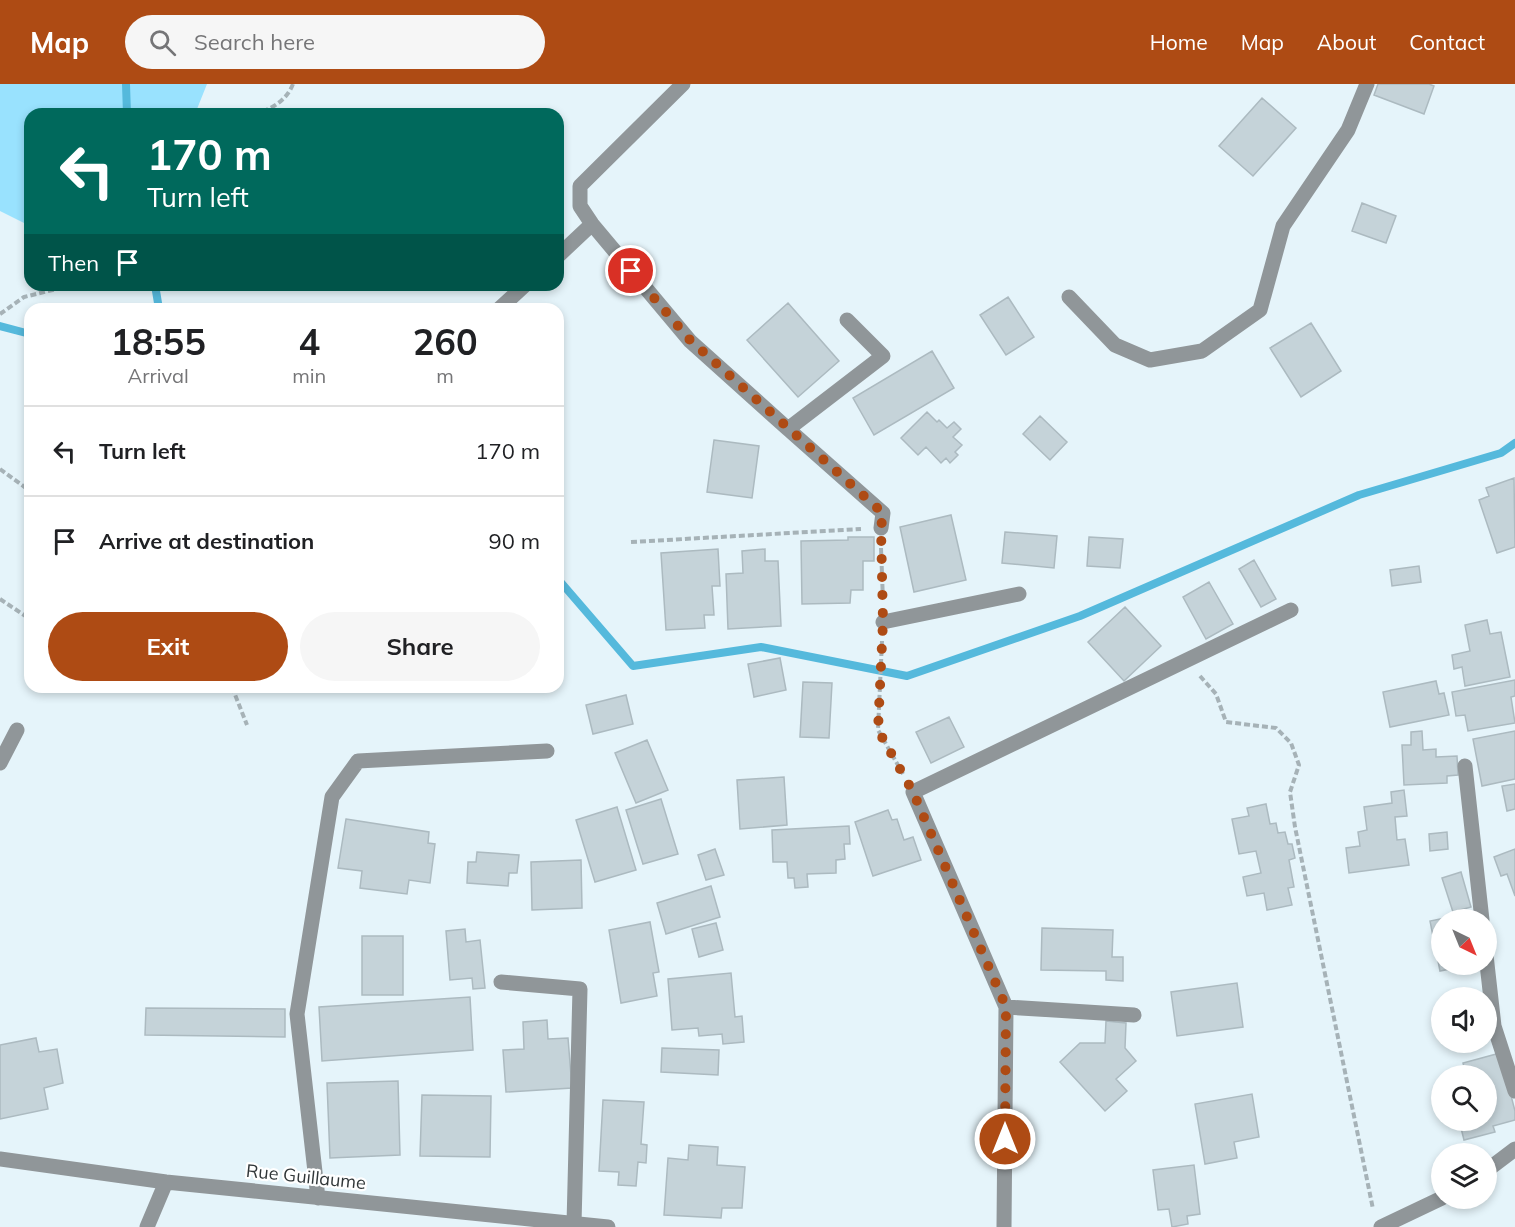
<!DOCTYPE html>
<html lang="en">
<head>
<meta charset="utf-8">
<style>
	:root { --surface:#fff; --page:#f6f6f6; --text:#202124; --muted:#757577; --line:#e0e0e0; --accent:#ae4b14 }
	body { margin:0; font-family:Mulish,sans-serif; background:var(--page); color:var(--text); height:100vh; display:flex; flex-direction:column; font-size:22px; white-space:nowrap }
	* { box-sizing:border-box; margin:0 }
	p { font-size:20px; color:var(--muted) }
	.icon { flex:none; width:33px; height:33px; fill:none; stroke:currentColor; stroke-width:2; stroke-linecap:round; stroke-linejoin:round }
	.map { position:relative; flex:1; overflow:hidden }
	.details { position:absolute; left:24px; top:219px; width:540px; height:390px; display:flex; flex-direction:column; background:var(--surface); border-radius:18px; box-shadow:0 3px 9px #0003 }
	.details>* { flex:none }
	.hud { position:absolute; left:24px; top:24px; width:540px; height:183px; border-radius:18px; box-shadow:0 3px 9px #0003; background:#00695c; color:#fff; overflow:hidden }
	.needle { width:39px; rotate:137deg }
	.controls { position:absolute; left:1431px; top:825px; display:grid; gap:12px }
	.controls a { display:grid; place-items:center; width:66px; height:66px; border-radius:50%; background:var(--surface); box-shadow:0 3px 9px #0003; font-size:30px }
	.pin { position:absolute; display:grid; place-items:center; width:51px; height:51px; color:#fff; margin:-26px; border:3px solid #fff; border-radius:50%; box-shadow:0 2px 6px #0007 }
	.me { position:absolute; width:66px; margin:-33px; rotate:0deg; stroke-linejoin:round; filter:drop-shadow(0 0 4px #0008) }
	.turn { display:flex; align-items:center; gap:21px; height:126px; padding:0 24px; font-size:27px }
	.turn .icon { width:78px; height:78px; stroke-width:2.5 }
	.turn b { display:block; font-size:42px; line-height:51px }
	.then { display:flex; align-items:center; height:57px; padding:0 24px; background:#0003; gap:12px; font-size:22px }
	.eta { display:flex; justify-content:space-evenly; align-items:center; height:102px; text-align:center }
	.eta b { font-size:36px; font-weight:700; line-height:42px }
	.action { display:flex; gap:12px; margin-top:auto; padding:12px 24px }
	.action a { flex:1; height:69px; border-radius:36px; background:var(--accent); color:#fff; font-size:24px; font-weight:700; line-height:69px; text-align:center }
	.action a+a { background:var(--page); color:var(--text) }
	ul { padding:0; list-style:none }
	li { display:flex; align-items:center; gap:18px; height:90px; padding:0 24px; border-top:2px solid var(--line) }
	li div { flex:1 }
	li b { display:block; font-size:22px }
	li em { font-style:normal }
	header { display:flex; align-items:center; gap:36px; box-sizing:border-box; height:84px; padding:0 30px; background:var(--accent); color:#fff }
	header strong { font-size:28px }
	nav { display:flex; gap:33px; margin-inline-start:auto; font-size:21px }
	.search { width:420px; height:54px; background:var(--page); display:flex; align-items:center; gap:15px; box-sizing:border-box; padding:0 21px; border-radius:33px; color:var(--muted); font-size:22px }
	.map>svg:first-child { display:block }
</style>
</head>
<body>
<header>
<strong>Map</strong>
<div class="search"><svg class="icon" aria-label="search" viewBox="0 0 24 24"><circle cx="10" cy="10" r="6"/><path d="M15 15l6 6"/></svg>Search here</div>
<nav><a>Home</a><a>Map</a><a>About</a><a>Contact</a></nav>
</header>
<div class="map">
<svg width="1515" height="1143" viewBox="0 0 1515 1143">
	<rect width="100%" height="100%" fill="#e5f4fa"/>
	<path fill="#99e2fe" d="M0 0H207L195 30H30V142L0 127Z"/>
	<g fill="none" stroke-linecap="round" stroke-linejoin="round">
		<path stroke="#55b9dc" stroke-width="8" d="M126 0 127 30
			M155 201 159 225
			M0 242 30 250
			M558 495 633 582 761 563 907 592 1080 532 1359 411 1501 369 1515 359"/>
	</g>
	<path fill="#c5d3d9" stroke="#acbac0" stroke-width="1.5" d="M1378 0H1429L1434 2 1424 30 1374 11Z
		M1262 14 1296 44 1253 92 1219 62Z
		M1362 119 1396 132 1386 159 1352 147Z
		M1008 213 1034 253 1006 271 980 231Z
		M788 219 839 277 798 313 747 256Z
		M1311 239 1341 287 1301 313 1270 264Z
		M932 267 954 304 874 351 853 314Z
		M927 328 937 338 939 336 947 344 954 338 961 345 953 353 962 361 955 368 958 371 950 379 946 374 941 379 926 363 918 371 901 354Z
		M1040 332 1067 358 1050 376 1023 350Z
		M714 356 759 362 752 414 707 408Z
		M1514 394 1515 463 1497 469 1479 416 1489 412 1486 404Z
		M951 431 966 496 914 508 900 443Z
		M1005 448 1057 452 1054 484 1002 479Z
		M848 453H874V477H863V506H851L850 519 802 520 801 457 848 456Z
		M1089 453 1123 455 1120 484 1087 482Z
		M718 465 720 502H712L714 531H704L705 544 666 546 661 469Z
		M765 465V477H778L781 542 728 545 726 490 743 489 742 467Z
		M1254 476 1276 515 1261 523 1239 485Z
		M1419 482 1421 498 1392 502 1390 486Z
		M1209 498 1233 540 1206 555 1183 513Z
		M1125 523 1161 562 1124 597 1088 558Z
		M1487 536 1490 550 1501 548 1510 593 1465 602 1462 583 1454 585 1452 571 1470 567 1465 541Z
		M780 574 786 606 754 613 748 580Z
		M1515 596V612L1511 613 1515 639 1468 647 1465 631 1456 632 1452 608Z
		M1436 597 1439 610 1444 609 1449 631 1390 643 1383 608Z
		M803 598 832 599 829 654 800 653Z
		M626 611 633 640 593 650 586 621Z
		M949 633 964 663 931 679 916 648Z
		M1422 647 1423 666 1436 665V673L1457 672 1458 691 1447 692V699L1404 701 1402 661H1411V648Z
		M1515 647V695L1482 702 1473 655Z
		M647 656 668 706 636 719 615 669Z
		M784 693 787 741 740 745 737 696Z
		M1515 700V725L1507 727 1502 702Z
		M1404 706 1407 732 1395 733 1397 756 1405 755 1409 781 1349 789 1346 764 1360 762 1358 748 1367 746 1364 723 1392 719 1391 708Z
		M661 715 678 770 643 780 626 726Z
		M1266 720 1270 740 1276 739 1278 749 1285 748 1288 760H1292L1295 774 1289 776 1294 803 1288 804 1292 821 1267 826 1264 809 1247 812 1243 793 1261 789 1256 767 1239 770 1232 735 1249 732 1247 724Z
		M617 723 636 786 595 798 576 736Z
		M888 726 892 736 897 735 904 756 913 753 921 776 873 792 855 738Z
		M346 735 429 748 428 759 435 760 430 799 409 796 407 810 360 804 362 787 338 784Z
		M849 742 850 760H844L845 775 836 776V789L807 790 808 803 795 804 794 794H788L787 778H773L772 746Z
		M1447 748 1448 765 1430 767 1429 750Z
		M715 765 724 791 706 796 698 771Z
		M1515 765V812L1507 790 1501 792 1494 773Z
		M477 768 519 771 517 789H509L508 802 467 799 468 778H476Z
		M581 776 582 824 532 826 531 778Z
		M1461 788 1471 823 1453 828 1442 794Z
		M711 802 720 833 666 850 657 819Z
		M1469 829 1471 836H1442V880H1474L1440 887 1430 837Z
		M650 838 659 888 653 889 657 912 621 919 609 846Z
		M716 839 723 866 699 873 692 845Z
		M1042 844 1113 846 1112 873H1123V897L1106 896V887L1041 886Z
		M465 845 466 858 480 856 485 904 473 905 472 894 450 896 446 847Z
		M362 852H403V911H362Z
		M731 889 735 933 742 932 744 958 723 960 722 950 699 952 698 944 672 946 668 895Z
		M1237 899 1243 943 1177 952 1171 908Z
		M470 913 473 966 322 977 319 923Z
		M146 924 285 925V953L145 951Z
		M547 936 548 955 568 954 572 1004 506 1008 503 966 524 965 523 938Z
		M1106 937 1126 939 1125 964 1136 977 1116 995 1127 1007 1105 1027 1060 978 1080 959H1105Z
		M36 954 39 968 57 965 63 999 44 1004 48 1025 0 1035V961Z
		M662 964 719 966 718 991 661 988Z
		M1500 969 1515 1027V1036L1493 1042 1495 1048 1464 1056 1459 1036H1486V992L1454 990 1465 987 1463 979Z
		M398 997 400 1071 330 1074 327 999Z
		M1252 1010 1259 1053 1234 1058 1237 1074 1205 1080 1195 1020Z
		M422 1011 491 1012 490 1073 420 1072Z
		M603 1016 644 1018 641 1060 647 1061 646 1079 638 1078 636 1102 618 1101 619 1088 599 1087Z
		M689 1061 718 1063 717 1081 745 1083 742 1124H722L721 1134 664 1131 668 1074 688 1076Z
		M1194 1081 1200 1130 1187 1132 1188 1140 1172 1143 1169 1125 1158 1126 1153 1086Z"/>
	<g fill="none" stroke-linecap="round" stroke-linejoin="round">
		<path stroke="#a6b2b7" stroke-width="4" stroke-dasharray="6 3" stroke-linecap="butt" d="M254 30C271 26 287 16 293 0
			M0 230 24 213 73 201
			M0 385 30 407
			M631 458 861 445
			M881 464 883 517
			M0 515 30 535
			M882 557 878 646 903 690
			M1200 592 1216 610 1226 638 1276 644 1291 659 1299 681 1290 708 1295 743 1373 1125
			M232 603 247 641"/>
		<path stroke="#909699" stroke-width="15" d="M683 0 580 102V122L592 140 690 257 788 345
			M558 172 592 140
			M1069 213 1115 261 1150 276 1202 267 1260 226 1283 142 1348 46 1367 0
			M499 225 525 201
			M847 236 883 272 788 345 883 429 881 444
			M883 538 1019 510
			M0 679 17 646
			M1465 682 1482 836
			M1486 871 1494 942 1515 1007
			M501 898 580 905 574 1140
			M1006 923 1134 931
			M0 1075 166 1098 608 1143
			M1486 1087 1515 1065
			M318 1114 297 930 332 713 358 677 547 667
			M147 1143 166 1098
			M1004 1143 1006 923 913 708 1291 526
			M1381 1143 1442 1114"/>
	</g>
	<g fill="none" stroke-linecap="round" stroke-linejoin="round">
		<path stroke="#ae4b14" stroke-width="10" stroke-dasharray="0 18" d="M631 187 690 256 883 429 881 444 883 538 878 646 913 708 1006 923 1005 1055"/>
	</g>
	<g text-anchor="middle" stroke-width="4.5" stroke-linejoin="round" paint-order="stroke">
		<g font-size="18" fill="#303638" stroke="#fff">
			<text transform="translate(306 1093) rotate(6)" y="6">Rue Guillaume</text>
		</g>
	</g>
</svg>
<div class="controls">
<a><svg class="needle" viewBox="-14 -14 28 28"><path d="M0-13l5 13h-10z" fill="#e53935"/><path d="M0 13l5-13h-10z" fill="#757577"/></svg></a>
<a><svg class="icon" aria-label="sound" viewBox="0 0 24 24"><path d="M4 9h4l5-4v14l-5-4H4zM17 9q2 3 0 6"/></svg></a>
<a><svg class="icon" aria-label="search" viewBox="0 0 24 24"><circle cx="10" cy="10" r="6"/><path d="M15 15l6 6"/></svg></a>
<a><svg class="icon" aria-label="layers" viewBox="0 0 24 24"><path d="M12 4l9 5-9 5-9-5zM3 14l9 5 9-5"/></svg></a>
</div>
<div class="pin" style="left:631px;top:187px;background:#d93025"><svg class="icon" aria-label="arrive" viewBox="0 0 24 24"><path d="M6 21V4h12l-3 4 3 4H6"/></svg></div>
<svg class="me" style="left:1005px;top:1055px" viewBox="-20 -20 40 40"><circle r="17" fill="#ae4b14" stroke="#fff" stroke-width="3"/><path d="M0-11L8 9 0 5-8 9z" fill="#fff"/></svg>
<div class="hud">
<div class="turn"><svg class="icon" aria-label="left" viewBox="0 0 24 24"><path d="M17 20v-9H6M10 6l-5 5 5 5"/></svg><div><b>170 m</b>Turn left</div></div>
<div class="then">Then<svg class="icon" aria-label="arrive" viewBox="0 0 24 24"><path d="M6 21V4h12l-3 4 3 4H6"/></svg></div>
</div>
<section class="details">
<div class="eta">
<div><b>18:55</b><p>Arrival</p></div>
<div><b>4</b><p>min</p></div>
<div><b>260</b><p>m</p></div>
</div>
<ul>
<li><svg class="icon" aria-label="left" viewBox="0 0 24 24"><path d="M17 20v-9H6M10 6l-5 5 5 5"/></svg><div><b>Turn left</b></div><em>170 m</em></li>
<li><svg class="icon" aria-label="arrive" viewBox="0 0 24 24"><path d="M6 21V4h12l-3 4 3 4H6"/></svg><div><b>Arrive at destination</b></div><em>90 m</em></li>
</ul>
<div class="action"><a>Exit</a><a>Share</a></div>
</section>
</div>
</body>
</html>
